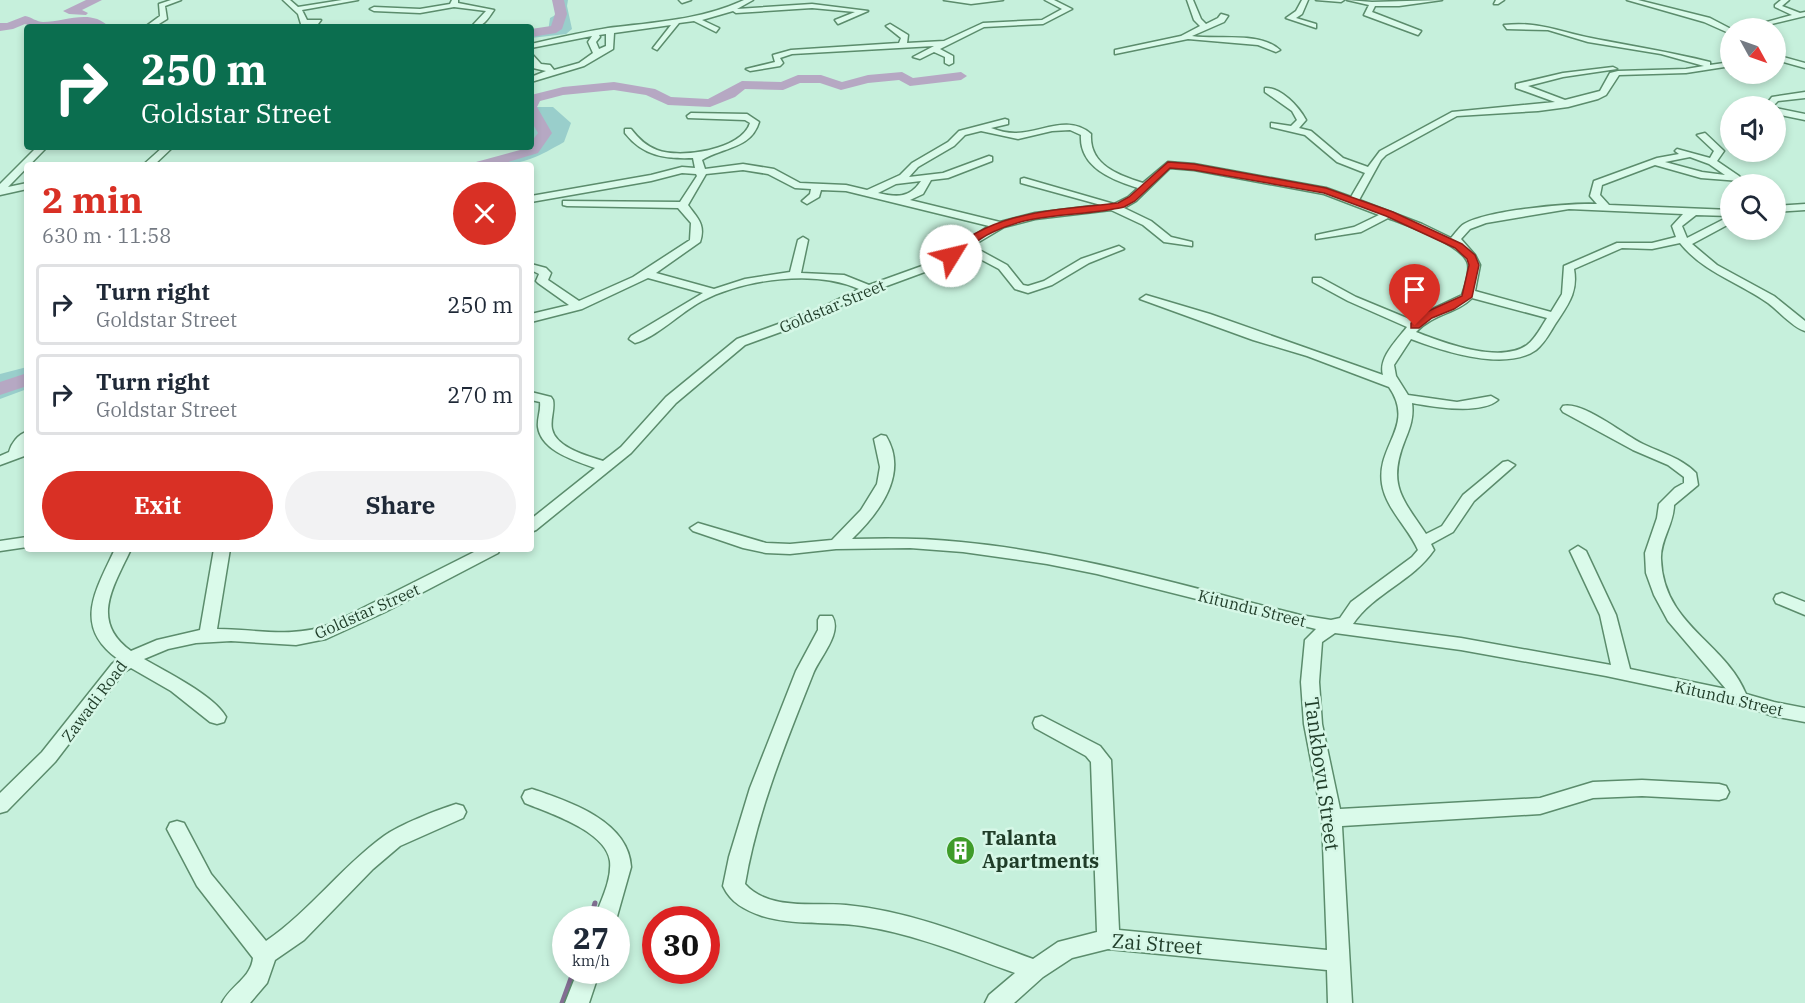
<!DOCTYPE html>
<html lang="en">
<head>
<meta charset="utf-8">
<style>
	:root { --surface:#fff; --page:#f2f2f3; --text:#1f2937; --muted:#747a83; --line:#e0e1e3; --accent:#d93025 }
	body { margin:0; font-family:"IBM Plex Serif",serif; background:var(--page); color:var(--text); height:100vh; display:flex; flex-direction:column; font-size:22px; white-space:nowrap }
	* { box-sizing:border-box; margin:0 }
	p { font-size:20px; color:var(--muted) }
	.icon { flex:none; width:33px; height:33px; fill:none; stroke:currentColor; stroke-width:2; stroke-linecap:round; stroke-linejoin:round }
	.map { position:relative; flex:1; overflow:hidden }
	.panel { position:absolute; left:24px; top:162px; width:510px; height:390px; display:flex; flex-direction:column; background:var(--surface); border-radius:6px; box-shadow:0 3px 9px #0003 }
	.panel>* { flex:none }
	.guide { position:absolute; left:24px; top:24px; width:510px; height:126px; border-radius:6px; box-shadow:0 3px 9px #0003; background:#0b6e4f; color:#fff; overflow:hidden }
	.needle { width:39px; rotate:130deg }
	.tools { position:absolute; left:1720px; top:18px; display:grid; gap:12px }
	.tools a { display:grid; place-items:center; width:66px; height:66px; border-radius:50%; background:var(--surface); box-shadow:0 3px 9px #0003; font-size:30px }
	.speed { position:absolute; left:552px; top:906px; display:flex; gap:12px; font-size:30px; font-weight:700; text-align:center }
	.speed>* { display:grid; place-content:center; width:78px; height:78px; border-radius:50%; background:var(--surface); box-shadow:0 3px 9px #0003; line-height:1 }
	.speed small { font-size:15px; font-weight:400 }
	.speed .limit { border:9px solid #d22; background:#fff; color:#111 }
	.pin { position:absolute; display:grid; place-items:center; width:51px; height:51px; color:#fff; margin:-62px -26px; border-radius:50% 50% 50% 0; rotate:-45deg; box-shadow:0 0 6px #0007 }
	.pin .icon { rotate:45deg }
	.me { position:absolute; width:66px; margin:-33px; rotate:54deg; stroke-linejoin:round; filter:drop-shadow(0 0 4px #0008) }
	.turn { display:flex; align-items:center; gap:21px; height:126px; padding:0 18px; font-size:27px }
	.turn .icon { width:78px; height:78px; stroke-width:2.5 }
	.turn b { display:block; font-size:42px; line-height:51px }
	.round { display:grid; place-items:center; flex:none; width:63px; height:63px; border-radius:32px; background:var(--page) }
	.overview { display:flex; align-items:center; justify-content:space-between; height:102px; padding:0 18px }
	h1 { font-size:36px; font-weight:700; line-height:45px; color:var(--accent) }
	.primary-button { display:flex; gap:12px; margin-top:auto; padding:12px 18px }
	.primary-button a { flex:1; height:69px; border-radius:36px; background:var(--accent); color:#fff; font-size:24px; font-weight:700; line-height:69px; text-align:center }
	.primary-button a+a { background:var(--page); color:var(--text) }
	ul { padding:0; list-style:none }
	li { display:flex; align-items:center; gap:18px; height:81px; margin:0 12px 9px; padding:0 6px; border:3px solid var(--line); border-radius:6px }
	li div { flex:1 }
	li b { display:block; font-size:22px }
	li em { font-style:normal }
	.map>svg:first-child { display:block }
</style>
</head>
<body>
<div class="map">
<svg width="1805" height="1003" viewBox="0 0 1805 1003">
	<rect width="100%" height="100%" fill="#c6f0dc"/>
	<path fill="#99cecb" d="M559 0H568L567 6 572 29 566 34 531 38V33L548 32 550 18 561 12Z
		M531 107H553L571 123 564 142C526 164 518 165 474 165L518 154 531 147Z
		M27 367V389L0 399V374Z"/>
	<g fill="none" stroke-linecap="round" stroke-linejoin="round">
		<path stroke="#826e92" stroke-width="5" d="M590 920 595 903
			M562 1003 574 970"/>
		<path fill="#b6a8c3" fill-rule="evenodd" d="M86 0H102L82 10 88 13 86 15 69 14 63 11Z
			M552 0H564L567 14 562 29 556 33 531 37V29L551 26 555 14Z
			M25 16C31 17 37 22 43 22 65 22 91 8 109 27L81 24 32 27 25 24 13 29 0 31V23H7Z
			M902 72 913 78 961 72 967 76 961 80 910 86 899 80 868 83 841 90 820 83H800L783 90 745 89 735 97 710 107 668 105 646 95 614 90 563 95 540 101 537 107 552 133 538 153 498 165H473L476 162 531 147V142L538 133 531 121V95L563 87 614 82 655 89 671 97 708 99 742 81 781 82 798 75H821L842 82 868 75Z
			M27 373V386L0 395V382Z"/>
		<defs>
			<path id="minor" d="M171 0H181L165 6 167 19 154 27H145L160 16 159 4Z
				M283 0H290L298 7 342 0H358L302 10 307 20H321L318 24H301L298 14Z
				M452 0H458V3L494 10C487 20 484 27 471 27L486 11 454 7 420 13 374 11 370 9 374 7 420 9 450 4Z
				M679 0H691L682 3Z
				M744 0H753L737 9 812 4 868 11 838 24 835 20 855 12 812 8 736 13 733 11 702 20 719 28 716 32 694 21 679 23 657 50 653 48 671 25 614 33 613 49 584 66 531 82V77L546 71 533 68 531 53 541 64 550 65 554 70 579 63 593 53 588 42 592 36 531 48V44C557 38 583 32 608 28 655 22 701 20 744 0ZM606 34V46L599 49 596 42 600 37 599 35Z
				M944 0H1003L971 4Z
				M1045 0H1054L1072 9 1043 24 984 27 940 49 953 56V63L949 65 945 63V57L934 52 920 59 913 57 934 46 792 54 780 58 783 63 780 66 750 71 746 69 775 62 773 55 791 50 899 43 901 38 886 26 890 24 908 35 907 43 944 41 983 23 1042 20 1062 9Z
				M1187 0H1193L1201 19 1206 24 1218 18 1221 14 1228 16 1224 22 1192 36C1219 40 1259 31 1280 50L1276 52 1258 45 1188 39 1115 54V50L1181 36 1200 26 1194 20Z
				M1302 0H1308L1302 14 1296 18 1316 24V28L1286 18 1296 11Z
				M1316 0H1344L1341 2Z
				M1347 0 1372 2 1442 0 1399 6H1375L1372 12 1421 31 1418 35 1364 15 1369 5Z
				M1496 0H1504L1498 4H1494Z
				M1627 0H1638L1710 18 1731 29V34L1704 22Z
				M1781 0H1789L1782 6 1800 13 1805 12V16L1755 28H1745L1792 15 1775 7V5Z
				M1504 25C1539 21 1559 32 1591 38 1631 46 1670 52 1710 62V65L1731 62V66L1686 73 1619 75 1606 95 1598 99 1568 107 1538 111 1457 116 1386 155 1381 160 1359 200 1422 224 1451 238C1455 234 1459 227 1464 224 1488 210 1569 203 1597 204L1590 196 1594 181 1657 158 1679 154 1675 151 1677 149 1710 158 1714 151 1697 135 1705 133 1724 151 1717 161 1739 176 1742 179 1740 181 1701 178 1655 165 1602 185 1600 195 1609 205 1731 210V223L1692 244 1717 265 1774 296 1805 321V331C1792 327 1779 311 1768 303 1738 282 1703 272 1680 243L1652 249 1622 248 1574 269C1578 291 1569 303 1558 320 1551 330 1546 342 1536 350 1505 372 1443 351 1411 339L1394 365 1396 376 1408 395 1457 402 1491 396 1498 400C1481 415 1433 407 1412 403 1414 417 1410 428 1405 440 1387 485 1402 498 1426 534L1442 526 1463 495 1503 462 1508 461 1515 465 1474 501 1453 532 1431 544 1434 550C1413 581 1374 593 1353 624L1461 638 1611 665 1600 615 1570 551 1578 546 1586 551 1616 615 1630 669 1726 689 1668 621 1654 595 1646 573 1645 553 1657 518 1659 504 1675 488 1684 483V477L1668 465 1633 450 1563 412 1561 409 1563 406C1583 401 1624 435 1643 444 1662 453 1681 458 1696 473L1698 485 1674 505C1674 524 1660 540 1661 559 1663 625 1725 642 1746 694L1774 702 1805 708V722L1773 716 1738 704 1606 676 1461 650 1335 633 1322 642 1319 682 1322 724 1340 809 1540 798 1593 782 1642 780 1719 784 1726 786 1729 792 1726 798 1719 800 1642 796 1593 798 1540 814 1342 826 1352 1003H1328L1327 970 1108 949 1072 958 1043 977 1014 1003H985L989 995 1015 973C965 955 915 934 862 926 829 921 794 926 762 916 745 910 731 903 723 886L729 857 750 788 796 671 818 630V620L820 616H832C843 633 819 658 813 674 786 742 757 812 745 884 769 911 814 902 846 905 910 911 973 937 1033 959L1058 942 1097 932 1091 762 1086 756 1035 728 1033 723 1035 718 1042 716 1100 746 1111 760 1119 930 1327 950 1322 818 1304 724 1301 682 1305 640 1316 629 1097 574 1047 564 963 552 910 548 836 549 790 554 766 553 743 548 693 531 690 528 698 523 766 543 790 544 832 540 861 510 877 484 880 467 874 439 881 435 886 436C909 474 879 513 852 539 889 538 925 538 961 542 1076 553 1188 587 1300 615L1331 620 1340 618 1351 602 1412 557 1418 550C1408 527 1386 509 1382 484 1376 445 1416 426 1389 387L1307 356 1253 340 1140 299 1146 295 1210 314 1383 375C1378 358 1397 340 1407 327L1348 301 1313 282V278H1321L1356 297 1414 321 1428 311 1462 295C1465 286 1470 274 1468 264 1464 245 1406 225 1388 218L1361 232 1316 239V235L1354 227 1379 215 1324 194 1194 170 1170 168 1136 201 1124 208 1151 221 1171 237 1192 242V246L1164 242 1143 225 1111 210 1035 219 1004 227 972 246 1007 265 1023 285 1028 286 1044 281 1081 259 1119 246 1124 249 1089 263 1052 285 1028 293 1015 289 999 269 965 251 941 266 854 298 822 317 745 345 676 403 631 453 536 530 531 532V519L595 468C576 461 541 451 538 427 537 419 541 411 540 402L531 400V392L551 397 553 400C555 410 550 419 552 429 556 448 588 456 603 461L621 447 666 397 737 339 814 311 859 289C815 269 744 279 702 301 681 312 657 337 635 343L629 339 631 336 703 293 648 278 582 309 531 322V314L569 305 538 283 536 281 539 274 531 270V264L546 268 551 273 548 280 579 301 633 277 690 240 691 223 678 208 567 206 563 205V201L680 202 697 176 696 174 682 173 651 181 531 202V196L651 175 682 167 695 168 693 158C665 159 643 156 625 133V129H631C638 138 646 146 657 150 680 159 742 150 750 123L745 120 688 118 687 116 691 113 747 114 759 122C751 149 723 147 702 160L705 169 743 164 774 169 800 183 846 185 867 190 900 175 912 163 948 142 959 131 1005 119 1008 120V124L991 128C999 131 1007 133 1015 133 1041 133 1068 114 1091 134 1089 165 1118 175 1143 183L1168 162 1194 164 1326 188 1351 197 1365 173 1337 162 1305 135 1271 127V123L1291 126 1297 120 1292 111 1265 92V88C1281 87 1299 107 1306 120L1299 128 1311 131 1343 158 1368 167 1380 151 1452 112 1555 102 1516 88V84L1563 73 1613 67 1617 69 1563 77 1528 86 1565 100 1600 91 1610 73 1618 71 1686 69 1704 66 1661 54 1588 42 1548 30 1507 29ZM1070 130 1081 135C1079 167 1112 180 1138 188L1128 197 1114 204 1024 178 1021 179V183L1101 205 1035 213 1000 222 910 200 923 194 931 180 948 178 992 161V157L989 156 943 173 909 177 918 167 954 146 965 135 981 131 1018 139 1052 131ZM1690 157 1709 164 1725 175 1702 172 1665 162ZM743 170 768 174 795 188 811 189 810 194 802 201 807 204 819 197 821 190 846 191 989 226 933 262 869 285 844 275 801 273 808 240 803 237 798 240 790 272 745 279 714 289 656 273 700 242C706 224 697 218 688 205L706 174ZM921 181C909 199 896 197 878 193L896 184ZM1569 209 1683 214 1672 226 1676 237 1652 243H1617L1564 266 1562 294 1551 312 1475 291 1480 265 1475 255 1461 239 1470 229 1486 223ZM1696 215 1730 216 1687 238 1682 226ZM1472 298 1547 318C1541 327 1536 338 1527 345 1500 364 1444 343 1416 332 1434 313 1456 314 1472 298Z
				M1776 55 1805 63V68L1776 60Z
				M1805 92V98L1778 101 1773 106H1765L1772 97Z
				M1776 108 1805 114V120L1776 114Z
				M37 147H47L8 187 27 183V189L0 195V184Z
				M163 147H173L154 165H143Z
				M1805 204V210L1776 212V206Z
				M27 432V455L0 465V456L9 452C11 444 18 434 27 432Z
				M27 537V547L0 551V541Z
				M115 549H131C114 586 89 621 131 651L157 640 200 630 214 549H230L217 629C257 629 293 639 331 624L480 549H500L498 553 385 612 326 639 296 645 231 641 196 643 168 649 144 659C166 672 214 695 226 717L224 722 217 724 210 722 171 691 131 668 124 672 55 762 7 811 0 813V793L42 752 112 664 118 659C72 626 96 590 115 549Z
				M1782 593 1805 602V615L1776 603 1774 599 1776 595Z
				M532 789C568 801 629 821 631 867L616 920H594C600 902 612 881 610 861 606 831 549 813 525 803L522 797 525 791Z
				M456 804 463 806 466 812 463 818 400 846 373 869 304 940 275 960 267 983 250 1003H222C230 986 251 978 253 958L197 886 167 829 170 823 177 821 184 823 211 874 266 941C310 911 341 867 384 836 399 825 437 810 456 804Z
				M578 970H600L589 1003H565Z"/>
		</defs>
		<use href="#minor" stroke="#5b8c6c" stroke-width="3"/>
		<use href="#minor" fill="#dafaea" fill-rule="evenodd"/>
	</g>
	<path fill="#d93025" stroke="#8d1f18" stroke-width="1.5" d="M1168 162 1194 164 1326 188 1393 212 1462 244 1475 255 1479 265 1472 297 1454 309 1432 318 1419 328H1411V323L1424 313 1462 296 1469 265 1467 259 1455 248 1386 216 1324 193 1194 170 1170 168 1135 201 1124 207C1081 217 1033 212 993 232 979 238 967 249 955 258L946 256C990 210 1060 210 1118 203L1129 197Z"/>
	<defs>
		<symbol id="building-disc" viewBox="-11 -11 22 22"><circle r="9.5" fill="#3f9c29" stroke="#d6f7e7"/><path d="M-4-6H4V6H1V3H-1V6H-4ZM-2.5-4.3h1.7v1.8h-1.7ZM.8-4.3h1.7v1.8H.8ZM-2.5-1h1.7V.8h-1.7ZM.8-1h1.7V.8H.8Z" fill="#fff"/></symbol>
	</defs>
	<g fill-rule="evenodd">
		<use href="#building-disc" x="944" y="834" width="33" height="33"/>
	</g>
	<g text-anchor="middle" stroke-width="5" stroke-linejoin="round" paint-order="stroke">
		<g font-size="16" fill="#1f3c28" stroke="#d6f7e7">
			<text transform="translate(832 306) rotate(-23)" y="6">Goldstar Street</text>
			<text transform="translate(1252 608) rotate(14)" y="6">Kitundu Street</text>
			<text transform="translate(367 611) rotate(-24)" y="6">Goldstar Street</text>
			<text transform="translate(1729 698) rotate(13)" y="6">Kitundu Street</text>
			<text transform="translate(94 701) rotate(-53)" y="6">Zawadi Road</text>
		</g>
		<g font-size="20" fill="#1f3c28" stroke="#d6f7e7">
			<text transform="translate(1322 774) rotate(82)" y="7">Tankbovu Street</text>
			<text transform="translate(1157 944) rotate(4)" y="7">Zai Street</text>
		</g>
		<g font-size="20" font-weight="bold" fill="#1f3c28" stroke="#d6f7e7" text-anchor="start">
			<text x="982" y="845">Talanta<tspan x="982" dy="23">Apartments</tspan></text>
		</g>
	</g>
</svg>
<div class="tools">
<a><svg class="needle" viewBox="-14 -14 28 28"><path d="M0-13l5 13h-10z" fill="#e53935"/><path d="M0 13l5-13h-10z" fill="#747a83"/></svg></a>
<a><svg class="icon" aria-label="sound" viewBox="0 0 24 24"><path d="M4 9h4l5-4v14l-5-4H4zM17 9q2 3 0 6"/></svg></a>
<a><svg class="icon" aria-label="search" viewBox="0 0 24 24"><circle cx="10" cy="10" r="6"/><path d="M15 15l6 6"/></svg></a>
</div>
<div class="speed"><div>27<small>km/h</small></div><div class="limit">30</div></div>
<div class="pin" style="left:1415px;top:326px;background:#d93025"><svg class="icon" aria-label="arrive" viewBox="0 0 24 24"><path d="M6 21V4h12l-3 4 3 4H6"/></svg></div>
<svg class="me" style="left:951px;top:256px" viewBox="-20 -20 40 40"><circle r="19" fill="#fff"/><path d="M0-13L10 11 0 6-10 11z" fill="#d93025"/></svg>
<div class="guide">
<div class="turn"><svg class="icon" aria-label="right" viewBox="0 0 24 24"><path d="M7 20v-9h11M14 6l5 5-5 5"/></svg><div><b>250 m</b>Goldstar Street</div></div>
</div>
<section class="panel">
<div class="overview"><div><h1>2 min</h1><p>630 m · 11:58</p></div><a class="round" style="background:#d93025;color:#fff"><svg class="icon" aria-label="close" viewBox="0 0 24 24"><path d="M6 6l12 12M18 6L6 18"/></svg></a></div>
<ul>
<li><svg class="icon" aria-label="right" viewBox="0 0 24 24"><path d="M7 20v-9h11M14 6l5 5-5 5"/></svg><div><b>Turn right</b><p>Goldstar Street</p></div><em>250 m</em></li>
<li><svg class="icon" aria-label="right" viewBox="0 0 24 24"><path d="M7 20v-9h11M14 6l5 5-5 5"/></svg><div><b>Turn right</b><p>Goldstar Street</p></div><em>270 m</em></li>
</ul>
<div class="primary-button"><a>Exit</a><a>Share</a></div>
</section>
</div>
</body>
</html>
